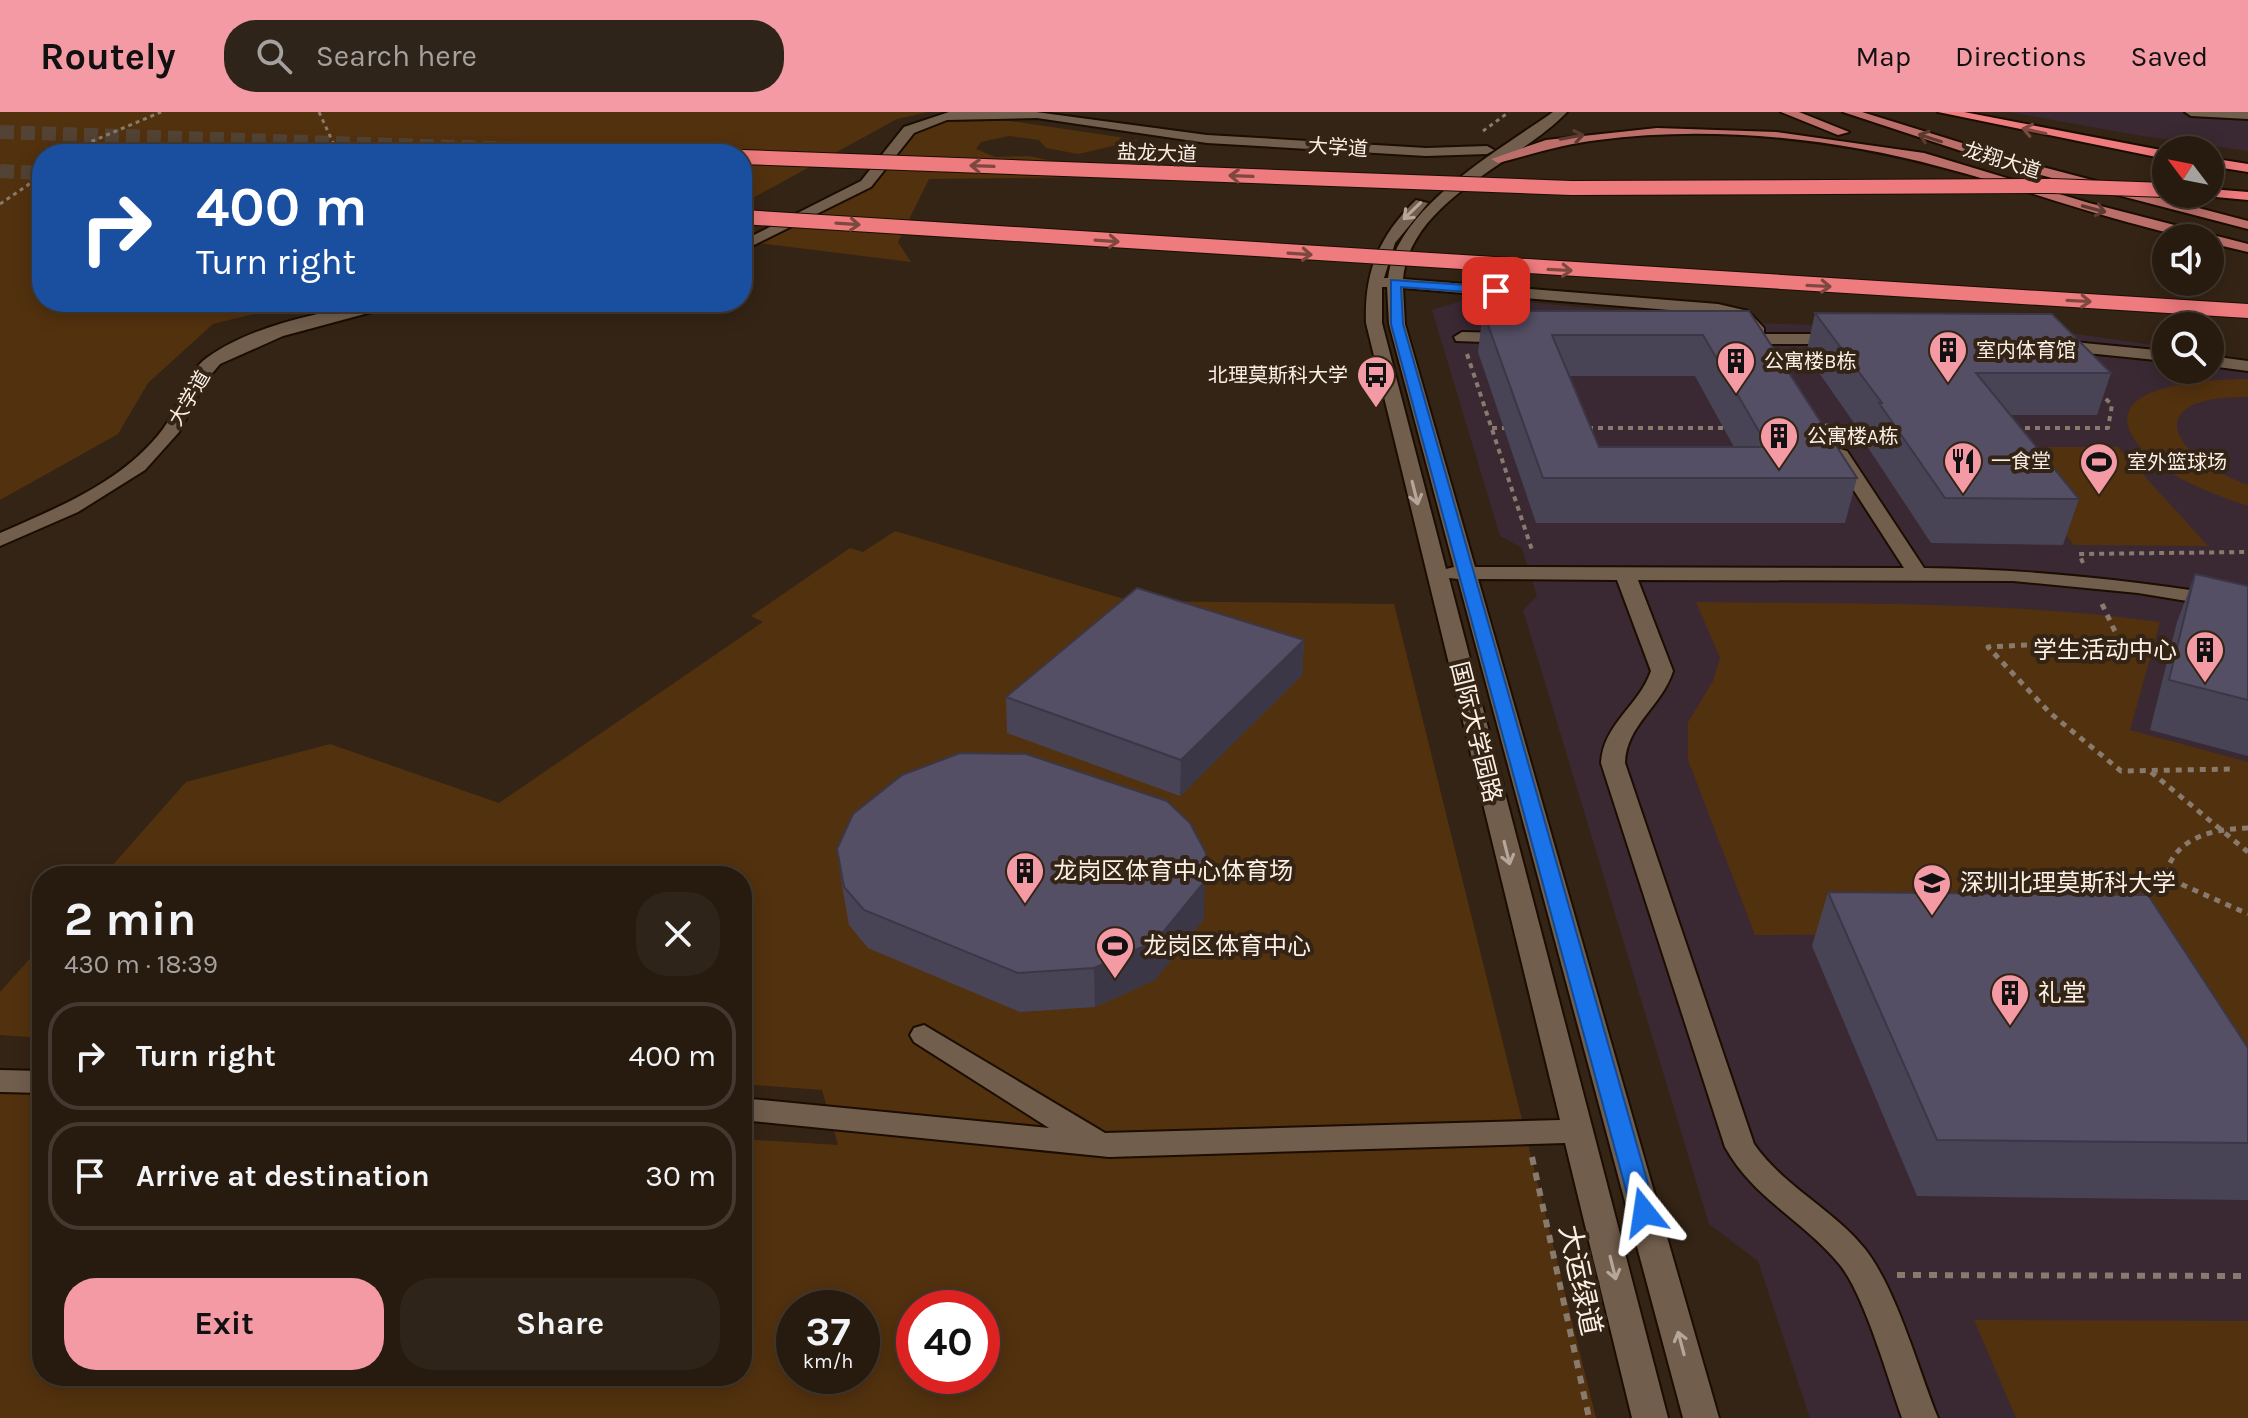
<!DOCTYPE html>
<html lang="en">
<head>
<meta charset="utf-8">
<style>
	:root { --surface:#271b10; --page:#2f2419; --text:#f1f3f6; --muted:#a4a19f; --line:#433930; --accent:#f49aa5 }
	body { margin:0; font-family:Karla,"Noto Sans SC",sans-serif; background:var(--page); color:var(--text); height:100vh; display:flex; flex-direction:column; font-size:30px; white-space:nowrap }
	* { box-sizing:border-box; margin:0 }
	p { font-size:26px; color:var(--muted) }
	.icon { flex:none; width:44px; height:44px; fill:none; stroke:currentColor; stroke-width:2; stroke-linecap:round; stroke-linejoin:round }
	.map { position:relative; flex:1; overflow:hidden }
	.details { position:absolute; left:32px; top:754px; width:720px; height:520px; display:flex; flex-direction:column; background:var(--surface); border-radius:32px; box-shadow:0 4px 20px #0003,0 0 0 2px var(--line) }
	.details>* { flex:none }
	.hud { position:absolute; left:32px; top:32px; width:720px; height:168px; border-radius:32px; box-shadow:0 4px 20px #0003,0 0 0 2px var(--line); background:#1a4fa0; color:#fff; overflow:hidden }
	.needle { width:52px; rotate:302deg }
	.fabs { position:absolute; left:2152px; top:24px; display:grid; gap:16px }
	.fabs a { display:grid; place-items:center; width:72px; height:72px; border-radius:50%; background:var(--surface); box-shadow:0 4px 20px #0003,0 0 0 2px var(--line); font-size:40px }
	.speed { position:absolute; left:776px; top:1178px; display:flex; gap:16px; font-size:40px; font-weight:700; text-align:center }
	.speed>* { display:grid; place-content:center; width:104px; height:104px; border-radius:50%; background:var(--surface); box-shadow:0 4px 20px #0003,0 0 0 2px var(--line); line-height:1 }
	.speed small { font-size:20px; font-weight:400 }
	.speed .limit { border:12px solid #d22; background:#fff; color:#111 }
	.pin { position:absolute; display:grid; place-items:center; width:68px; height:68px; color:#fff; margin:-34px; border-radius:16px; box-shadow:0 4px 12px #0006 }
	.me { position:absolute; width:88px; margin:-44px; rotate:345deg; stroke-linejoin:round; filter:drop-shadow(0 0 6px #0008) }
	.turn { display:flex; align-items:center; gap:28px; height:168px; padding:0 32px; font-size:36px }
	.turn .icon { width:104px; height:104px; stroke-width:2.5 }
	.turn b { display:block; font-size:56px; line-height:68px }
	.round { display:grid; place-items:center; flex:none; width:84px; height:84px; border-radius:32px; background:var(--page) }
	.overview { display:flex; align-items:center; justify-content:space-between; height:136px; padding:0 32px }
	h1 { font-size:48px; font-weight:700; line-height:60px }
	.cta { display:flex; gap:16px; margin-top:auto; padding:16px 32px }
	.cta a { flex:1; height:92px; border-radius:32px; background:var(--accent); color:#111; font-size:32px; font-weight:700; line-height:92px; text-align:center }
	.cta a+a { background:var(--page); color:var(--text) }
	ul { padding:0; list-style:none }
	li { display:flex; align-items:center; gap:24px; height:108px; margin:0 16px 12px; padding:0 16px; border:4px solid var(--line); border-radius:32px }
	li div { flex:1 }
	li b { display:block; font-size:30px }
	li em { font-style:normal }
	header { display:flex; align-items:center; gap:48px; box-sizing:border-box; height:112px; padding:0 40px; background:var(--accent); color:#111 }
	header strong { font-size:38px }
	nav { display:flex; gap:44px; margin-inline-start:auto; font-size:28px }
	.search { width:560px; height:72px; background:var(--page); display:flex; align-items:center; gap:20px; box-sizing:border-box; padding:0 28px; border-radius:32px; color:var(--muted); font-size:30px }
	.map>svg:first-child { display:block }
</style>
</head>
<body>
<header>
<strong>Routely</strong>
<div class="search"><svg class="icon" aria-label="search" viewBox="0 0 24 24"><circle cx="10" cy="10" r="6"/><path d="M15 15l6 6"/></svg>Search here</div>
<nav><a>Map</a><a>Directions</a><a>Saved</a></nav>
</header>
<div class="map">
<svg width="2248" height="1306" viewBox="0 0 2248 1306">
	<rect width="100%" height="100%" fill="#342415"/>
	<path fill="#3a2933" d="M2009 0H2248V39L2136 23Z
		M1474 185 1731 210 2076 222 2166 235V258H2210V241L2248 247V1306H1810L1758 1149 1709 1112 1523 498 1537 484 1522 436 1500 424 1432 198Z"/>
	<path fill="#52310e" fill-rule="evenodd" d="M0 0H928L897 7 742 92V42H42V190H303L213 212 148 271 118 322 0 388Z
		M990 6 1139 28 1078 42 1046 36 1039 28 1009 24 981 30 976 37 995 45 1029 44 1057 50 1095 65 929 67 898 130 911 150 758 131 873 73 912 22 945 9Z
		M2248 267V285C2138 284 2170 344 2248 373V394C2211 381 2166 366 2140 335 2087 271 2214 267 2248 267Z
		M1996 335H2118L2208 434 2074 433Z
		M895 419 1131 489 1394 492 1596 1306H0V975L42 978V1264H742V1027L838 1033 822 978 742 972V764H103L186 670 330 632 499 691 763 510 751 504 850 436 863 440ZM794 1196H862V1264H794ZM914 1196H982V1264H914Z
		M1696 490C1851 492 2006 489 2160 510L2130 618 2248 650V946L2164 821 1755 823 1688 648V610L1713 569 1720 546Z
		M42 833V926L0 923V880Z
		M1974 1208 2248 1209V1306H2016Z"/>
	<g fill="none" stroke-linecap="round" stroke-linejoin="round">
		<path stroke="#524334" stroke-width="14" stroke-dasharray="14 7" stroke-linecap="butt" d="M0 20 612 40
			M0 59 42 61"/>
		<defs>
			<path id="minor" d="M949 0H1036L1207 23 1426 36 1487 34 1494 38 1487 42 1426 44 1207 31 1037 6 947 8 914 21 871 75 742 139V129L861 69 904 15Z
				M1553 0H1567C1519 51 1410 87 1403 167L1718 192 1748 199 1764 216V222H1840L1848 227 1840 232H1733L1727 231V223L1752 222 1737 206 1718 202 1403 176 1405 212 1475 455 1904 456 1831 343 1840 337 1847 339 1924 456C2034 457 2140 469 2248 487V499L2138 481 2013 469 1638 468 1673 559C1662 594 1626 613 1625 651L1754 1032C1784 1075 1833 1097 1865 1137 1897 1178 1918 1257 1938 1306H1902C1888 1267 1864 1182 1840 1153 1804 1109 1753 1086 1725 1035L1601 651C1603 612 1639 594 1651 559L1617 468 1478 467 1719 1306H1683L1458 467 1449 466 1668 1306H1632L1565 1031 1109 1045 742 1008V986L1049 1016 914 930 910 923 914 916 924 913 1105 1021 1560 1008 1366 211C1364 160 1379 124 1416 88L1428 91 1395 131 1384 166H1388C1396 95 1500 38 1553 0ZM1382 175H1387L1389 212 1454 455 1446 457 1382 211Z
				M2185 0H2248V7L2191 4Z
				M376 190H409L283 224 220 252 204 271 179 320 145 358 78 400 0 434V421C59 395 123 370 163 317 180 294 184 262 208 245 254 212 322 201 376 190Z
				M1462 220 1512 221 1520 226 1512 231 1456 229 1454 225Z
				M2053 228 2166 239V249L2047 237 2045 233Z
				M2210 244 2248 249V259L2210 254Z
				M0 958 42 959V981L0 980Z"/>
			<path id="major" d="M1781 0H1799L1849 20 1838 23Z
				M1843 0H1862L2020 49 2248 109V117L2010 55Z
				M1657 16 1776 20 1924 41 2089 91 2248 132V140L2210 131V126C2181 126 2155 117 2127 110 2065 93 2004 71 1941 55 1834 26 1709 13 1598 28 1564 32 1532 42 1498 51L1491 47 1546 28Z"/>
			<path id="highway" d="M1938 0H1964L2166 39V47Z
				M612 36 665 38 672 42H607Z
				M2210 46 2248 52V60L2210 54Z
				M2210 77 2248 80V88L2205 84 2210 82Z"/>
		</defs>
		<use href="#minor" stroke="#1b0d01" stroke-width="4"/>
		<use href="#major" stroke="#1b0d01" stroke-width="4"/>
		<use href="#highway" stroke="#1b0d01" stroke-width="4"/>
		<path stroke="#887a6d" stroke-width="3" stroke-dasharray="4 4" stroke-linecap="butt" d="M319 0 336 37 344 42
			M1483 19 1509 0
			M2176 29 2202 33
			M62 42 161 0
			M0 92 28 73 42 55"/>
		<path stroke="#887a6d" stroke-width="4" stroke-dasharray="5 5" stroke-linecap="butt" d="M1467 242 1533 441
			M1815 313 1865 316
			M1492 316H1510
			M1588 316H1730
			M2015 316H2108L2112 293 2099 280
			M2083 451 2079 442 2248 440"/>
		<path stroke="#887a6d" stroke-width="5" stroke-dasharray="6 6" stroke-linecap="butt" d="M2102 492 2119 528 1988 535 2050 601 2121 659 2235 657
			M2151 660 2248 740
			M2248 716C2214 717 2177 724 2166 761L2183 773 2248 802"/>
		<path stroke="#887a6d" stroke-width="6" stroke-dasharray="8 8" stroke-linecap="butt" d="M1532 1045 1589 1306
			M1897 1163 2248 1164"/>
		<use href="#minor" fill="#715e4d" fill-rule="evenodd"/>
		<use href="#major" fill="#bc6f6a" fill-rule="evenodd"/>
		<use href="#highway" fill="#ee7b7e" fill-rule="evenodd"/>
		<defs>
			<path id="highway-bridge" d="M742 45 1571 76 2052 74 2166 78
				M742 105 2248 199"/>
		</defs>
		<use href="#highway-bridge" stroke="#1b0d01" stroke-width="16" stroke-linecap="butt"/>
		<use href="#highway-bridge" stroke="#ee7b7e" stroke-width="14"/>
	</g>
	<path fill="#484456" fill-rule="evenodd" d="M1483 199H1749L1857 366 1845 411H1536L1478 240ZM1570 264H1695L1734 335H1599Z
		M1815 201 2111 261 2097 303H2011L2079 387 2063 433 1931 431 1867 334 1868 331 1806 242Z
		M2195 462 2248 474V644L2150 618 2177 510Z
		M1304 528 1302 563 1180 684 1007 621 1006 585Z
		M837 737 1204 807 1155 868 1095 895 1020 900 868 836 849 813 842 774Z
		M1828 780 2248 936V1088L1917 1084 1812 834Z"/>
	<path fill="#3b3746" d="M1304 528 1302 563 1180 684 1181 648Z
		M1205 769 1204 807 1155 868 1095 895 1094 856Z"/>
	<path fill="#544f64" stroke="#3b3746" stroke-width="2" fill-rule="evenodd" d="M1483 199H1749L1857 366H1543ZM1552 223H1703L1768 335H1599Z
		M1815 201 2052 202 2111 261H1976L2079 387 1945 386 1879 291H1882Z
		M2195 462 2248 474V588L2169 568Z
		M1137 476 1304 528 1181 648 1006 585Z
		M960 641 1026 642 1167 689 1190 711 1206 741 1205 769 1156 829 1094 856 1018 861 864 798 844 775 837 737 853 702 902 663Z
		M1828 780 2148 783 2248 936V1031L1937 1028Z"/>
	<defs><path id="oneway-shaft" d="M-6 0H5M1.5-3L5.5 0L1.5 3" fill="none" stroke-width="1.6" stroke-linecap="round" stroke-linejoin="round" transform="scale(2)"/></defs>
	<g stroke="#7e473f">
		<use href="#oneway-shaft" transform="translate(2034 19) rotate(-168)"/>
		<use href="#oneway-shaft" transform="translate(982 54) rotate(-178)"/>
		<use href="#oneway-shaft" transform="translate(1241 64) rotate(-178)"/>
		<use href="#oneway-shaft" transform="translate(848 112) rotate(4)"/>
		<use href="#oneway-shaft" transform="translate(1107 129) rotate(4)"/>
		<use href="#oneway-shaft" transform="translate(1300 142) rotate(4)"/>
		<use href="#oneway-shaft" transform="translate(1560 158) rotate(3)"/>
		<use href="#oneway-shaft" transform="translate(1819 174) rotate(3)"/>
		<use href="#oneway-shaft" transform="translate(2079 189) rotate(3)"/>
	</g>
	<g stroke="#5d3a2f">
		<use href="#oneway-shaft" transform="translate(1572 25) rotate(-10)"/>
		<use href="#oneway-shaft" transform="translate(1930 26) rotate(-162)"/>
		<use href="#oneway-shaft" transform="translate(2094 97) rotate(15)"/>
	</g>
	<g stroke="#b6a79a">
		<use href="#oneway-shaft" transform="translate(1412 99) rotate(136)"/>
		<use href="#oneway-shaft" transform="translate(1415 381) rotate(76)"/>
		<use href="#oneway-shaft" transform="translate(1507 741) rotate(76)"/>
		<use href="#oneway-shaft" transform="translate(1613 1156) rotate(76)"/>
		<use href="#oneway-shaft" transform="translate(1681 1231) rotate(-105)"/>
	</g>
	<path fill="#1a73e8" stroke="#114b97" stroke-width="2" d="M1391 168 1496 175 1502 179 1496 182 1401 175 1403 212 1656 1100 1653 1107H1636L1632 1100 1391 212Z"/>
	<defs>
		<symbol id="building-pin" viewBox="-11 -11 22 30"><path d="M0 17L-7.5 6A9.5 9.5 0 1 1 7.5 6Z" fill="#f49aa5" stroke="#342415"/><path d="M-4-6H4V6H1V3H-1V6H-4ZM-2.5-4.3h1.7v1.8h-1.7ZM.8-4.3h1.7v1.8H.8ZM-2.5-1h1.7V.8h-1.7ZM.8-1h1.7V.8H.8Z" fill="#111"/></symbol>
		<symbol id="bus-pin" viewBox="-11 -11 22 30"><path d="M0 17L-7.5 6A9.5 9.5 0 1 1 7.5 6Z" fill="#f49aa5" stroke="#342415"/><path d="M-5-6H5V4H4V6H2V4H-2V6H-4V4H-5ZM-3.5-4V0h7V-4ZM-3.5 1.2v1.5H-2V1.2ZM2 1.2v1.5H3.5V1.2Z" fill="#111"/></symbol>
		<symbol id="restaurant-pin" viewBox="-11 -11 22 30"><path d="M0 17L-7.5 6A9.5 9.5 0 1 1 7.5 6Z" fill="#f49aa5" stroke="#342415"/><path d="M-5-6h1v4h1v-4h1v4h1v-4h1v5L-1.5 .5V6h-2V.5L-5-1ZM5-6V6H3V1.5H1.5Q1.5-4 5-6Z" fill="#111"/></symbol>
		<symbol id="stadium-pin" viewBox="-11 -11 22 30"><path d="M0 17L-7.5 6A9.5 9.5 0 1 1 7.5 6Z" fill="#f49aa5" stroke="#342415"/><path d="M0-5a6.5 5 0 1 0 0 10a6.5 5 0 1 0 0-10ZM-3.5-1.8h7v3.6h-7Z" fill="#111"/></symbol>
		<symbol id="university-pin" viewBox="-11 -11 22 30"><path d="M0 17L-7.5 6A9.5 9.5 0 1 1 7.5 6Z" fill="#f49aa5" stroke="#342415"/><path d="M0-5L7-2L0 1L-7-2ZM-4 1L0 2.5L4 1V4Q0 6-4 4Z" fill="#111"/></symbol>
	</defs>
	<g fill-rule="evenodd">
		<use href="#building-pin" x="1926" y="216" width="44" height="60"/>
		<use href="#building-pin" x="1714" y="227" width="44" height="60"/>
		<use href="#bus-pin" x="1354" y="241" width="44" height="60"/>
		<use href="#building-pin" x="1757" y="302" width="44" height="60"/>
		<use href="#restaurant-pin" x="1941" y="327" width="44" height="60"/>
		<use href="#stadium-pin" x="2077" y="328" width="44" height="60"/>
		<use href="#building-pin" x="2183" y="516" width="44" height="60"/>
		<use href="#building-pin" x="1003" y="737" width="44" height="60"/>
		<use href="#university-pin" x="1910" y="749" width="44" height="60"/>
		<use href="#stadium-pin" x="1093" y="812" width="44" height="60"/>
		<use href="#building-pin" x="1988" y="859" width="44" height="60"/>
	</g>
	<g text-anchor="middle" stroke-width="8" stroke-linejoin="round" paint-order="stroke">
		<g font-size="20" fill="#fbf0e6" stroke="#342415">
			<text transform="translate(1338 35) rotate(4)" y="7">大学道</text>
			<text transform="translate(1157 41) rotate(2)" y="7">盐龙大道</text>
			<text transform="translate(2002 48) rotate(17)" y="7">龙翔大道</text>
			<text transform="translate(189 286) rotate(-59)" y="7">大学道</text>
		</g>
		<g font-size="20" fill="#fbf0e6" stroke="#342415" text-anchor="start">
			<text x="1976" y="245">室内体育馆</text>
			<text x="1764" y="256">公寓楼B栋</text>
			<text x="1348" y="270" text-anchor="end">北理莫斯科大学</text>
			<text x="1807" y="331">公寓楼A栋</text>
			<text x="1991" y="356">一食堂</text>
			<text x="2127" y="357">室外篮球场</text>
		</g>
		<g font-size="24" fill="#fbf0e6" stroke="#342415" text-anchor="start">
			<text x="2177" y="546" text-anchor="end">学生活动中心</text>
			<text x="1053" y="767">龙岗区体育中心体育场</text>
			<text x="1960" y="779">深圳北理莫斯科大学</text>
			<text x="1143" y="842">龙岗区体育中心</text>
			<text x="2038" y="889">礼堂</text>
		</g>
		<g font-size="24" fill="#fbf0e6" stroke="#342415">
			<text transform="translate(1476 620) rotate(76)" y="8">国际大学园路</text>
		</g>
		<g font-size="28" fill="#fbf0e6" stroke="#342415">
			<text transform="translate(1581 1168) rotate(78)" y="10">大运绿道</text>
		</g>
	</g>
</svg>
<div class="fabs">
<a><svg class="needle" viewBox="-14 -14 28 28"><path d="M0-13l5 13h-10z" fill="#e53935"/><path d="M0 13l5-13h-10z" fill="#a4a19f"/></svg></a>
<a><svg class="icon" aria-label="sound" viewBox="0 0 24 24"><path d="M4 9h4l5-4v14l-5-4H4zM17 9q2 3 0 6"/></svg></a>
<a><svg class="icon" aria-label="search" viewBox="0 0 24 24"><circle cx="10" cy="10" r="6"/><path d="M15 15l6 6"/></svg></a>
</div>
<div class="speed"><div>37<small>km/h</small></div><div class="limit">40</div></div>
<div class="pin" style="left:1496px;top:179px;background:#d93025"><svg class="icon" aria-label="arrive" viewBox="0 0 24 24"><path d="M6 21V4h12l-3 4 3 4H6"/></svg></div>
<svg class="me" style="left:1644px;top:1100px" viewBox="-20 -20 40 40"><path d="M0-17L14 15 0 8-14 15z" fill="#1a73e8" stroke="#fff" stroke-width="4"/></svg>
<div class="hud">
<div class="turn"><svg class="icon" aria-label="right" viewBox="0 0 24 24"><path d="M7 20v-9h11M14 6l5 5-5 5"/></svg><div><b>400 m</b>Turn right</div></div>
</div>
<section class="details">
<div class="overview"><div><h1>2 min</h1><p>430 m · 18:39</p></div><a class="round"><svg class="icon" aria-label="close" viewBox="0 0 24 24"><path d="M6 6l12 12M18 6L6 18"/></svg></a></div>
<ul>
<li><svg class="icon" aria-label="right" viewBox="0 0 24 24"><path d="M7 20v-9h11M14 6l5 5-5 5"/></svg><div><b>Turn right</b></div><em>400 m</em></li>
<li><svg class="icon" aria-label="arrive" viewBox="0 0 24 24"><path d="M6 21V4h12l-3 4 3 4H6"/></svg><div><b>Arrive at destination</b></div><em>30 m</em></li>
</ul>
<div class="cta"><a>Exit</a><a>Share</a></div>
</section>
</div>
</body>
</html>
